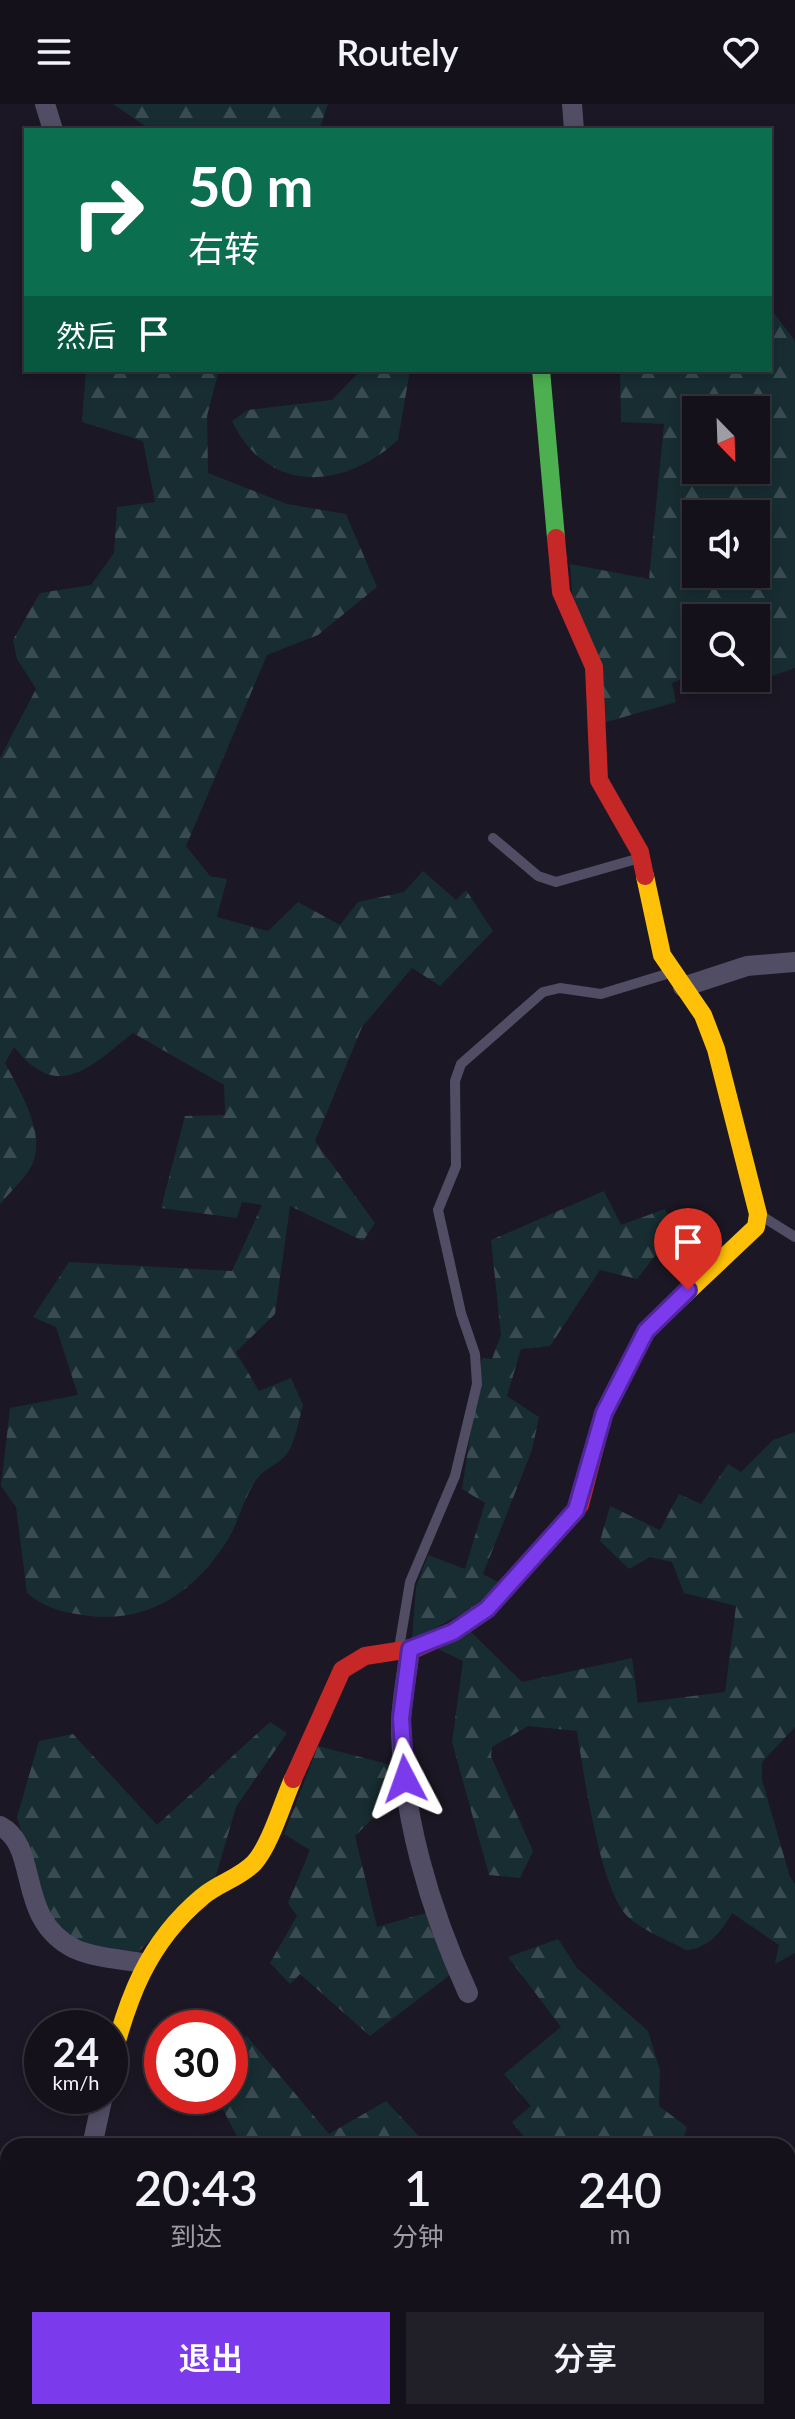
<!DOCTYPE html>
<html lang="zh">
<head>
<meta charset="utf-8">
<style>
	:root { --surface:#14111b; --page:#211f28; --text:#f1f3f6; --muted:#9d9da3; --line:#33313a; --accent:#7c3aed }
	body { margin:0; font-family:Lato,"Noto Sans SC",sans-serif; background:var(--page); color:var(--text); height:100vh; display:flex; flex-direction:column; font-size:30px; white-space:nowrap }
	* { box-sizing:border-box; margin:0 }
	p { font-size:26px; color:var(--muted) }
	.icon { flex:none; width:44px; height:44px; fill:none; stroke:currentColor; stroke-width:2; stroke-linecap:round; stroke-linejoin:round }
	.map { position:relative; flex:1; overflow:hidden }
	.panel { position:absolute; left:0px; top:2034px; width:796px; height:282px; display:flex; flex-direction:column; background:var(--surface); border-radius:24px 24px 0 0; box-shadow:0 4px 12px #0003,0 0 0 2px var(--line) }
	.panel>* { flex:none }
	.guide { position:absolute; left:24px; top:24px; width:748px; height:244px; border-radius:0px; box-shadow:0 4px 12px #0003,0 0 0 2px var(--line); background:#0b6e4f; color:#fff; overflow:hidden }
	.needle { width:52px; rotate:157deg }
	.tools { position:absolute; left:682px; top:292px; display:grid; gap:16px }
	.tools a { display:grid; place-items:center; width:88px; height:88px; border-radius:0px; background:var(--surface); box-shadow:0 4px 12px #0003,0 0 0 2px var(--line); font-size:40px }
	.speed { position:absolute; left:24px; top:1906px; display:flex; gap:16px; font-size:40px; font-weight:700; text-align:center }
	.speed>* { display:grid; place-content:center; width:104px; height:104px; border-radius:50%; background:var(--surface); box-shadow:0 4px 12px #0003,0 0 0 2px var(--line); line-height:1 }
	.speed small { font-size:20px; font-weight:400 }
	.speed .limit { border:12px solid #d22; background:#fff; color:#111 }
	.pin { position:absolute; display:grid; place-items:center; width:68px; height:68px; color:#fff; margin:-82px -34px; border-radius:50% 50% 50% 0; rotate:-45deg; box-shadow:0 0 8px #0007 }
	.pin .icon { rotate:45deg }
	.me { position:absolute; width:88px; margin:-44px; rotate:356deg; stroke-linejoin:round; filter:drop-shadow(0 0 6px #0008) }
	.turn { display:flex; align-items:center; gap:28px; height:168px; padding:0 32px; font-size:36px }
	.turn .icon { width:104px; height:104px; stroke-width:2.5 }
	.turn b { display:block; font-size:56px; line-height:68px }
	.then { display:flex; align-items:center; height:76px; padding:0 32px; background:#0003; gap:16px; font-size:30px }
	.eta { display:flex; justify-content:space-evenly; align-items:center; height:136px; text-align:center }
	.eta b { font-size:48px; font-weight:600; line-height:56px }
	.button { display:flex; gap:16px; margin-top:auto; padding:16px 32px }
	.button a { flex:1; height:92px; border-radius:0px; background:var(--accent); color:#fff; font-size:32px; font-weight:600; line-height:92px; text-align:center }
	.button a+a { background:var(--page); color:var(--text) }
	header { display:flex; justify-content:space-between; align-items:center; height:104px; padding:0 32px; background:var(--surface); font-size:36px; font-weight:600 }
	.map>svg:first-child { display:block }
</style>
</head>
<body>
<header><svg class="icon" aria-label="menu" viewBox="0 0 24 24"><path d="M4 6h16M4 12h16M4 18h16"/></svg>Routely<svg class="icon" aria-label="heart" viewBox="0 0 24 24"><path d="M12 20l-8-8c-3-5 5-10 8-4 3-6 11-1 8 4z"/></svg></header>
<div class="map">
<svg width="795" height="2315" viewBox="0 0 795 2315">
	<defs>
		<pattern id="forest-firs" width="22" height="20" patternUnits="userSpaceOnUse" patternTransform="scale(2)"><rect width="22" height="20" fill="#172d31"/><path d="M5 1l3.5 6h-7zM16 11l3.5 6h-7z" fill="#394b50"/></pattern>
	</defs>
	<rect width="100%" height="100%" fill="#1b1724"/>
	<path fill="url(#forest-firs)" fill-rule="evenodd" d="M113 0H328L319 26H151Z
		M770 204 795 237V564L769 573 756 565V514H696V569L672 579 676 598 603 619 573 500 570 460 649 475 664 320 621 318 620 266H770ZM696 306H756V366H696ZM696 410H756V470H696Z
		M86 266H219L207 312 208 369 287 400 346 410 377 483 318 531 267 551 186 742 210 772 227 775 217 813 268 827 298 798 340 821 358 798 404 788 423 767 456 796 466 786 493 827 440 882 412 864 362 923 315 1037 375 1119 363 1137 290 1102 275 1210 236 1248 259 1287 291 1274 303 1301C299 1315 295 1343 284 1353 276 1362 263 1365 256 1376 243 1395 239 1418 227 1437 193 1490 146 1521 83 1511 61 1508 43 1503 27 1489L16 1403 1 1382 10 1304 78 1291 56 1223 33 1213 69 1158 232 1167 262 1101 242 1098 237 1114 161 1104 185 1012 225 1011 224 981 133 929C90 963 58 999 14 943L5 959C19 986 47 1029 32 1061 25 1075 10 1088 0 1100V654L36 585 17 555 13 536 40 489 91 481 114 449 117 403 155 398 143 337 82 318Z
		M361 266H410L398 336C342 387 267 390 232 317L248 306 332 296Z
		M604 1087 621 1121 665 1105 674 1127 637 1175 600 1166 550 1242 521 1245 507 1292 539 1313 532 1346 483 1470 498 1478 475 1503 412 1536 416 1483 428 1451 465 1465 485 1399 462 1385 482 1254 492 1255 501 1231 491 1136Z
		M795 1328V1623L762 1658V1676L790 1773 795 1780V1849L775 1860 779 1841 732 1809C723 1826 707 1846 686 1846 668 1836 641 1826 627 1812 600 1785 583 1666 577 1627L528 1622 492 1643 491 1652 533 1747 520 1774 489 1771 452 1638 463 1557 438 1545 471 1528 522 1578 632 1554 638 1599 725 1588 736 1502 684 1489 672 1458 650 1453 629 1465 600 1437 610 1402 660 1426 679 1390 701 1400 728 1360 741 1368 773 1336Z
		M270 1618 287 1629 236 1703 215 1775 138 1848 95 1842 63 1831 41 1797 17 1713 39 1637 73 1630 157 1721Z
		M318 1642 391 1661 396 1691 355 1732 377 1823 429 1808 450 1871 370 1932 300 1870 290 1880 270 1859 297 1812 288 1799 310 1746 284 1730Z
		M558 1835 577 1864 648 1927 660 1966 659 2002 687 2023 681 2042H522L527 2036 512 2018 531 2002 504 1970 561 1923 508 1853Z
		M246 1931 329 2030 386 1997 428 2042H242L216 1992H230V1959Z
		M317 2308H382L383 2315H317Z
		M469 2308H707L699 2315H473Z"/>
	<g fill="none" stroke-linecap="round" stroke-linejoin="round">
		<path stroke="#514d64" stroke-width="10" d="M493 734 538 772 556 778 640 754
			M760 1111 795 1133
			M399 1544 410 1478 455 1372 477 1280 475 1250 461 1209 438 1106 456 1062 455 977 461 960 543 888 560 884 601 890 670 869"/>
		<path stroke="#514d64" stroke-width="20" d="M45 0 53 26
			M572 0 574 26
			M683 883 747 862 795 858
			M410 1545C407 1569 402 1594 401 1618 401 1710 430 1806 468 1889
			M0 1722C41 1743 14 1815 75 1845 95 1854 121 1855 143 1859
			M92 2042 103 1992
			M41 2315 42 2308"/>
		<path stroke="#4caf50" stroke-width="18" d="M541 266 556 434"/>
		<path stroke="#ffc107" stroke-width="18" d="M618 1281 646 1227 756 1123 758 1110 716 945 703 911 662 851 645 772
			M110 1963C127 1895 147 1839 202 1793 218 1779 240 1774 254 1759 270 1742 283 1697 293 1675"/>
		<path stroke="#c62828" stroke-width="18" d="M556 434 561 488 594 563 599 676 640 748 645 772
			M293 1675 342 1566 365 1552 417 1544 453 1528 487 1505 580 1401 604 1309 618 1281"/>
	</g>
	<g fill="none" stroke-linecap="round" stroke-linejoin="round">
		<defs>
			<path id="route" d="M405 1675 401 1614 410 1545 453 1528 487 1505 576 1406 604 1309 646 1227 688 1186"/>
		</defs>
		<use href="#route" stroke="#51269a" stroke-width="20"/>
		<use href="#route" stroke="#7c3aed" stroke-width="14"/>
	</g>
</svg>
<div class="tools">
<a><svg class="needle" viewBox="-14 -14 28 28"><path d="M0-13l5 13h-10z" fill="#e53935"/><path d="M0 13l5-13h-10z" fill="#9d9da3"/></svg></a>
<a><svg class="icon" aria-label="sound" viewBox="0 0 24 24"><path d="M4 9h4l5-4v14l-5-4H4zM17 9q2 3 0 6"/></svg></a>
<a><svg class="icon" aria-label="search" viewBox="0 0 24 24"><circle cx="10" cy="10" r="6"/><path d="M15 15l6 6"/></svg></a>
</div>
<div class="speed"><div>24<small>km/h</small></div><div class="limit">30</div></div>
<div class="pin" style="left:688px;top:1186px;background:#d93025"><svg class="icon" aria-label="arrive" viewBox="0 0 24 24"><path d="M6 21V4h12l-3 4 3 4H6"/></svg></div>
<svg class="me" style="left:405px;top:1675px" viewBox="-20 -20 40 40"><path d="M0-17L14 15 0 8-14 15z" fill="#7c3aed" stroke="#fff" stroke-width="4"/></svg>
<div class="guide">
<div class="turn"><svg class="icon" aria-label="right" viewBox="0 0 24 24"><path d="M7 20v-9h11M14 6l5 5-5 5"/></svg><div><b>50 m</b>右转</div></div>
<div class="then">然后<svg class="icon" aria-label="arrive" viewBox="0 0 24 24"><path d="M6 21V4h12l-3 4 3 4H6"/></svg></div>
</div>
<section class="panel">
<div class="eta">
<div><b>20:43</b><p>到达</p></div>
<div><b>1</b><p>分钟</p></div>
<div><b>240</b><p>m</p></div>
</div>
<div class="button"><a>退出</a><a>分享</a></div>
</section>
</div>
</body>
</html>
